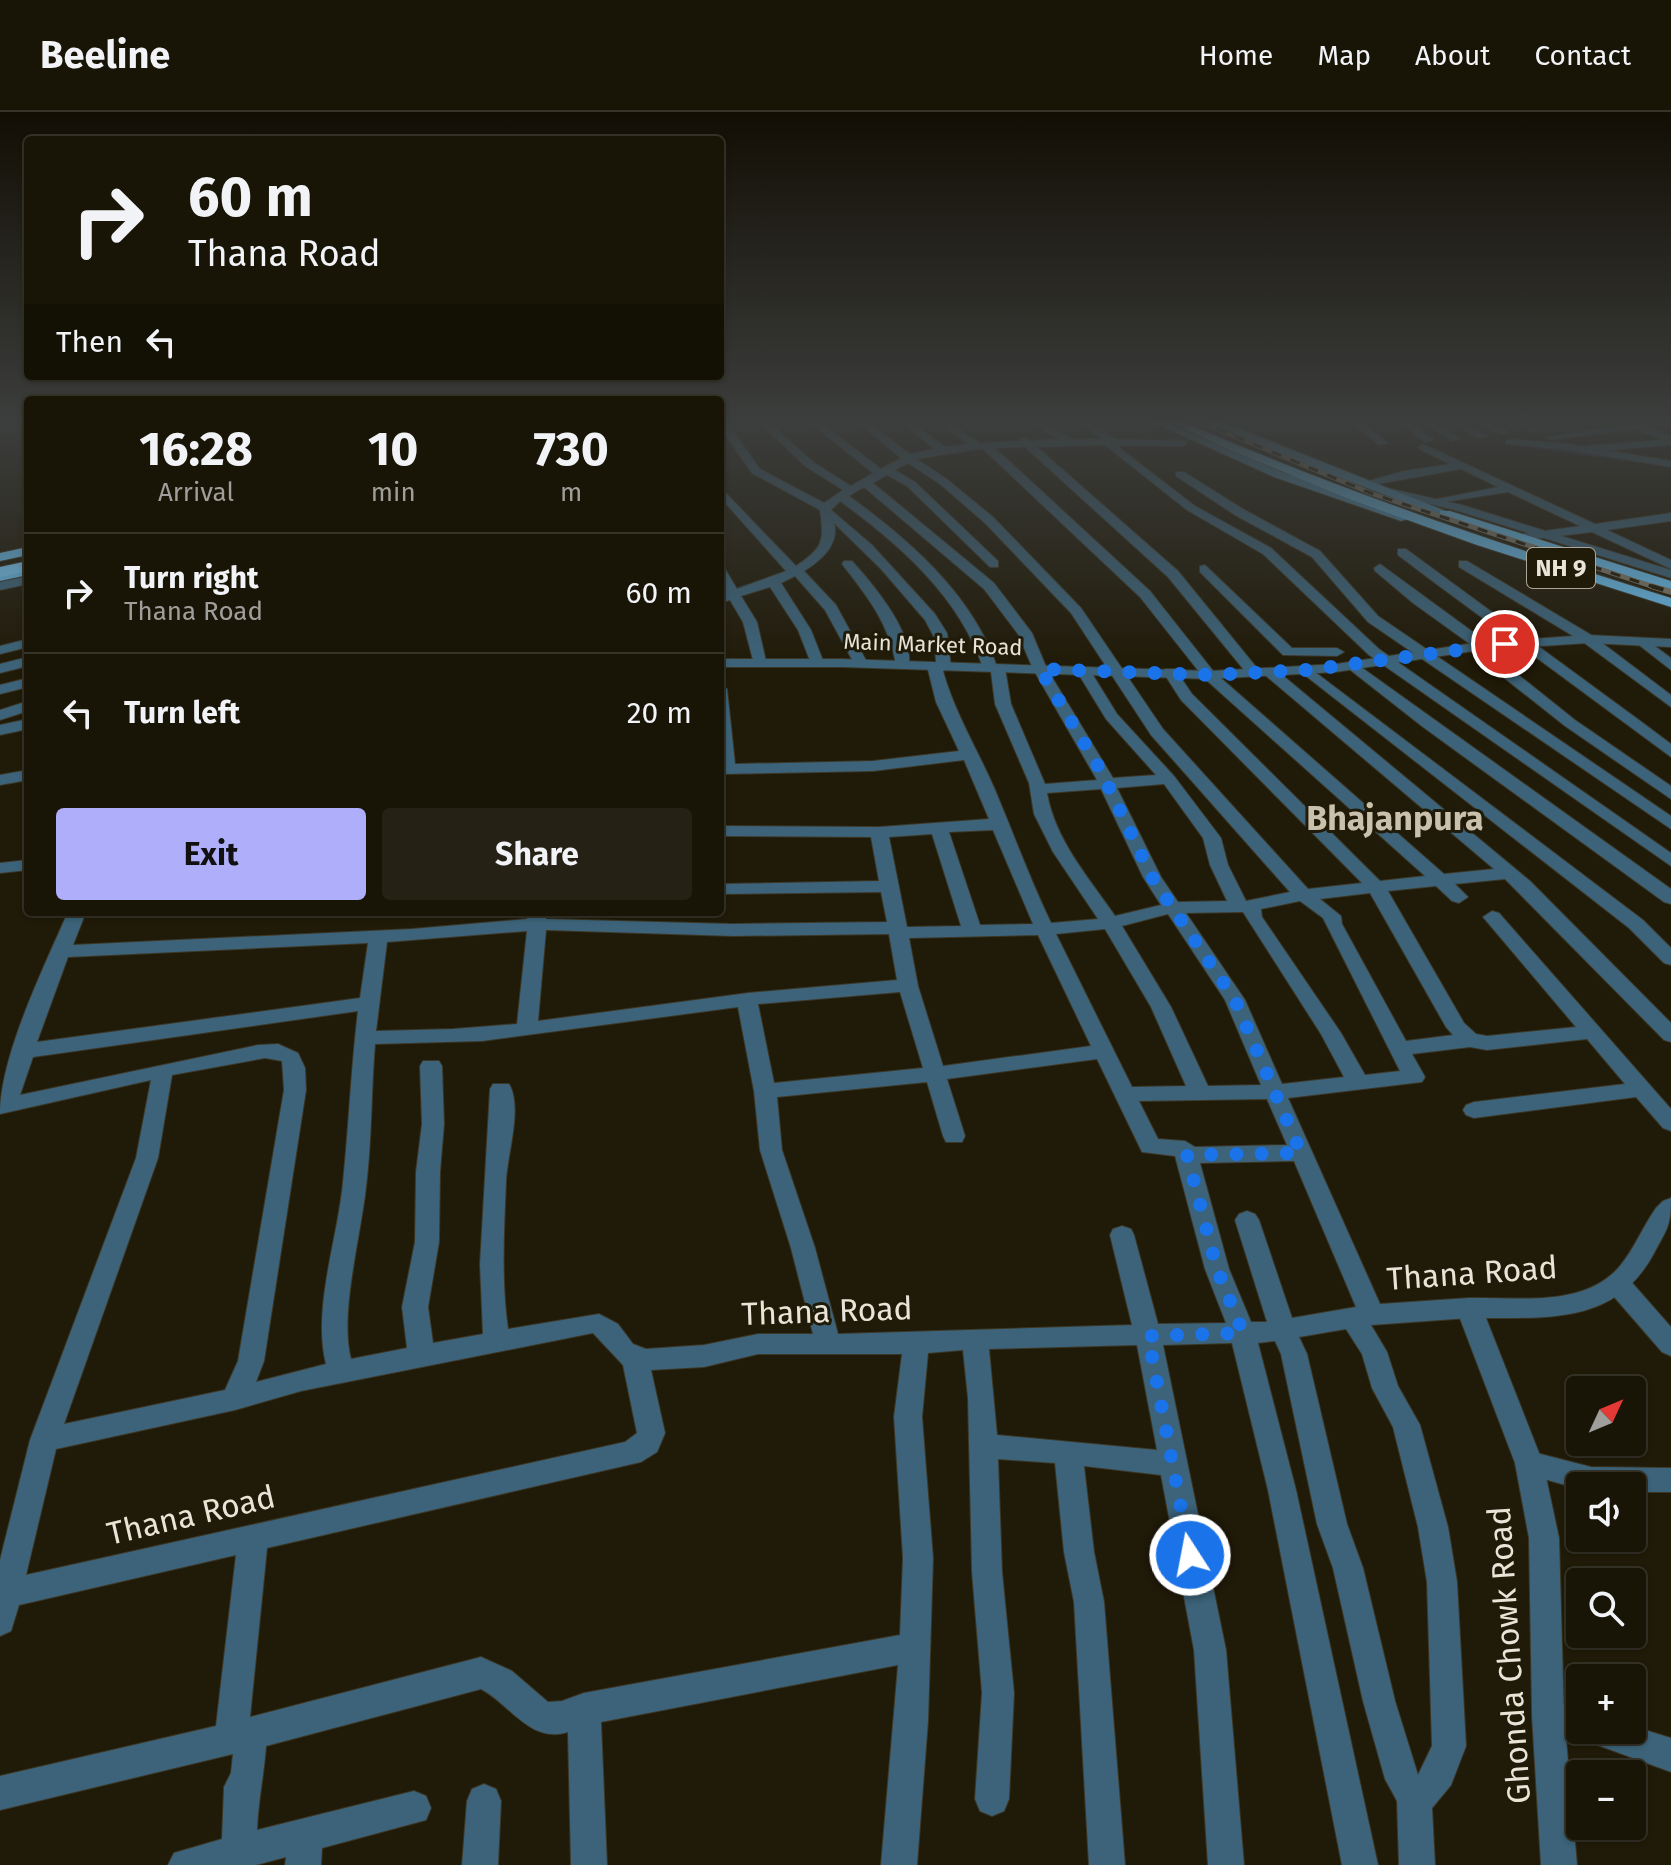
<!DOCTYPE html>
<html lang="en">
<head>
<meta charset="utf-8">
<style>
	:root { --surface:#181406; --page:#252114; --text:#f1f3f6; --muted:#9f9e9b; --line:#363328; --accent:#aeaefa }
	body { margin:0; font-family:"Fira Sans",sans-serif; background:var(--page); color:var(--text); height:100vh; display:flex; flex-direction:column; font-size:30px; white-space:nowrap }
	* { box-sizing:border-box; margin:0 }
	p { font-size:26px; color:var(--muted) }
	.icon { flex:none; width:44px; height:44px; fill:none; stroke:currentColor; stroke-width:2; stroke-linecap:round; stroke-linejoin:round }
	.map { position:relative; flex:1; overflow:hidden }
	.sheet { position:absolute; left:24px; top:284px; width:700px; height:520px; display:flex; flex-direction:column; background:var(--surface); border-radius:8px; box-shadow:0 2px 6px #0004,0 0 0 2px var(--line) }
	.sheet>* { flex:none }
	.hud { position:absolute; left:24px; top:24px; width:700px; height:244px; border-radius:8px; box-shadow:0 2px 6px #0004,0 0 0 2px var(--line); background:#181406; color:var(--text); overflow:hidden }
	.needle { width:52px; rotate:46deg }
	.buttons { position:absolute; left:1566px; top:1264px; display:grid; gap:16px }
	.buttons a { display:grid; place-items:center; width:80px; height:80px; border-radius:8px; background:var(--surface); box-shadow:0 2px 6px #0004,0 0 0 2px var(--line); font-size:40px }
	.pin { position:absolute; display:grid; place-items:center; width:68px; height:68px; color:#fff; margin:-34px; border:4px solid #fff; border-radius:50%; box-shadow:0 2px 8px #0007 }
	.me { position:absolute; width:88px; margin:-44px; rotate:349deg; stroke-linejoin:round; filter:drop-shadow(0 0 6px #0008) }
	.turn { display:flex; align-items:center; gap:28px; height:168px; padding:0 32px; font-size:36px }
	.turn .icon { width:104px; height:104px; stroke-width:2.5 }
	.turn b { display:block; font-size:56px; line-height:68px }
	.then { display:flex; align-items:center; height:76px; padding:0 32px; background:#0003; gap:16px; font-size:30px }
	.eta { display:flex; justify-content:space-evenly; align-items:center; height:136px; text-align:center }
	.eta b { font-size:48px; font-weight:700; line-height:56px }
	.primary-button { display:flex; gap:16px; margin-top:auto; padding:16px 32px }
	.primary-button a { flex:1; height:92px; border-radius:8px; background:var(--accent); color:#111; font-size:32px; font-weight:700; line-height:92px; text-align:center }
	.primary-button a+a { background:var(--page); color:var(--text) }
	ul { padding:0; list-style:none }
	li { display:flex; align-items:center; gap:24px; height:120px; padding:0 32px; border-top:2px solid var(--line) }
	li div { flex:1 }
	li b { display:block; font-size:30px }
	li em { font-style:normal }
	header { display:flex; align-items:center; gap:48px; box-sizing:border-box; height:112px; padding:0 40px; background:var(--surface); border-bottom:2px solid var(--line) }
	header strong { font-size:38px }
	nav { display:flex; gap:44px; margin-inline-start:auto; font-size:28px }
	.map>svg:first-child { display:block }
</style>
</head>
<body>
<header>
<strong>Beeline</strong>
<nav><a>Home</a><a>Map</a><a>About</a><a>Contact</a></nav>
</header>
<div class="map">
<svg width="1671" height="1753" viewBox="0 0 1671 1753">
	<rect width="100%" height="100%" fill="#201a08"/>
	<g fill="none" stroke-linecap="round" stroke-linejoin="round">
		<path stroke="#1e3355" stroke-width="3" d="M1024 329 1061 327
			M1164 329 1189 328
			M1536 335 1636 349
			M874 361 903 346
			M741 476 760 469"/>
		<path stroke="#1e3355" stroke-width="4" d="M720 483 747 474"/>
		<defs>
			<path id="minor" d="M720 309H726L760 357 824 391 843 378 805 354 758 309H768L813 350 851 374 873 361 808 309H819L881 357 901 346 856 309H867L910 342 934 337 900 309H911L945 335 968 332 937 309H948L979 331 1018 329 1023 325 1030 329 1058 327 1030 309H1041L1072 327H1102L1077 309H1088L1116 327 1186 329V333L1182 334H1117L1195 394 1271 436 1379 537 1671 741V754L1369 543 1263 442 1187 398 1105 333 1037 335 1178 459 1261 561 1259 564H1249L1168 465 1025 335 995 336 1150 479 1214 560 1444 762 1494 757 1265 563V557H1275L1530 769 1671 911V930L1664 928 1505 767 1455 772 1468 785 1459 791 1452 789 1436 774 1388 779 1464 911 1476 922 1487 924 1576 915 1483 805 1492 799 1499 801 1671 997V1019L1663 1016 1636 985 1474 1006 1466 1003 1463 998 1466 993 1474 990 1625 972 1587 927 1487 938 1470 935 1412 942 1425 965 1422 970 1288 986 1380 1192 1469 1186 1478 1189 1482 1196 1478 1203 1469 1206 1371 1213 1387 1240 1398 1274 1420 1313 1448 1415 1457 1470 1466 1634 1451 1673 1432 1696 1435 1753H1399L1397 1689 1385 1667 1363 1589 1333 1456 1317 1412 1281 1242 1275 1229 1258 1231 1296 1378 1378 1753H1342L1268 1378 1232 1231 1163 1233 1226 1538 1244 1753H1208L1194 1538 1161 1363 1084 1354 1094 1440 1104 1490 1125 1753H1089L1074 1490 1064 1440 1055 1351 998 1347 1002 1460 1014 1581 1009 1687 1004 1699 992 1704 980 1699 975 1687 982 1581 972 1460 968 1286 963 1238 928 1241 922 1305 933 1446 928 1609 917 1753H881L898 1553 601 1610 607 1753H571L568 1620C530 1632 510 1592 481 1577L266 1634C264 1663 258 1689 257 1718L414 1679 426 1684 431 1696 426 1708 322 1736 321 1753H285L286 1745 256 1753H168L174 1741 222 1727 224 1675 231 1661 233 1642 0 1698V1664L216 1614 236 1443 19 1493 11 1519 0 1524V1448L30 1328 136 1046 151 968 0 1002C0 944 44 855 68 800H86L73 833 412 817 527 807 528 800H546V807L733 812 887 810 881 780 720 782V772L879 769 871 725 720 724V714L879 715 989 707 964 648 873 659 720 662V573L727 577 735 652 873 649 959 639 936 590 927 554 936 550 934 525 925 508 881 457 834 411C840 433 820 449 804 459L836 493 868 552 866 555H856L825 498 795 464 781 471 811 518 824 551 817 555 812 554 798 518 770 475 741 484 757 510 766 549 759 553 754 552 743 510 730 488 720 491V483L726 481 720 471V456L725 457 737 477 786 459 720 385V375L796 454C824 435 824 429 820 398L752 361 720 315ZM977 337H983L1140 485 1204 566 1425 764 1380 769 1192 582 1175 557H1165L1163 560 1181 588 1362 771 1308 777 1163 617 1081 496 993 405 948 368 917 347ZM908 351 940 372 985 411 1071 501 1151 623 1290 780 1246 789 1228 753 1221 726 1174 664 1117 602 1088 555H1078L1076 558 1106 607 1156 663 1113 666 1047 557 1032 521 994 471 873 371 887 363 907 374 990 455H998V449L915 370 895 358ZM864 375 984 477 1018 522 1033 557 1097 668 1045 672 1011 592 1005 556 996 552C971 481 908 427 849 384ZM840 389C899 432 960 485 983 556L991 560 995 592 1029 671 1034 702 1053 740 1098 807 1051 811C1030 767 1014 723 995 678 978 638 955 602 943 559L951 555 947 521 935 502 872 433 831 398ZM1164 672 1203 726 1210 753 1227 789 1178 790 1161 765 1117 676ZM1101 677 1143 765 1161 793 1115 804C1089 766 1055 728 1047 681ZM993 718 1033 812 980 813 949 720ZM932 722 961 814 907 815 889 725ZM1370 781 1446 915 1453 923 1406 929 1342 812 1341 804 1320 787ZM1300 789 1323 806 1400 959 1365 963 1341 921 1262 805 1261 797ZM1243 800 1321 922 1344 965 1282 972 1245 888 1186 801ZM1168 802 1225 888 1261 973 1208 974 1171 895 1122 814ZM1105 817 1151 895 1186 974 1132 975 1056 822ZM546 818 733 824 889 822 897 868 748 881 538 909ZM527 819 517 912 453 917 376 919 387 830ZM1038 823 1091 934 943 954 918 874 909 826ZM368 831 360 886 37 930 68 845ZM900 880 923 956 774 971 758 892ZM738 895 754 979 760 1038 791 1136 813 1222H758L704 1233 646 1237 633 1232 618 1212 599 1202 508 1217C501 1169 504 1118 506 1069 507 1043 523 995 509 972H493L490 977 480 1152 483 1222 433 1231 428 1195 439 1130 440 1060 444 1012 442 954 439 949H423L420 954 422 1012 416 1060 415 1130 402 1195 407 1236 351 1247C339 1203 361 1123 366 1075 372 1028 371 980 375 932L482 929ZM358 899C351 956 349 1013 343 1070 338 1126 312 1197 326 1252L256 1270 264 1249 306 978 305 956 298 941 278 932 258 933 20 983 33 945ZM265 946 282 949 284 978 238 1249 225 1278 64 1312 158 1046 172 963ZM1097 947 1142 1040 1175 1044 1205 1157 1226 1211 1158 1212 1134 1123 1131 1117 1122 1114 1113 1117 1110 1123 1132 1213 838 1222 815 1136 782 1038 777 985 927 970 943 1024 946 1030H962L965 1024 947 967ZM1267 987 1287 1033 1195 1035 1185 1029 1158 1027 1139 989ZM1294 1049 1356 1195 1292 1206 1259 1108 1255 1102 1247 1099 1239 1102 1235 1108 1267 1210H1251L1229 1157 1200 1051ZM1346 1217 1362 1242 1372 1276 1393 1315 1418 1415 1427 1470 1432 1634 1418 1663 1395 1589 1363 1456 1347 1412 1307 1242 1299 1225ZM593 1221 623 1253 637 1321 625 1330 26 1463 56 1337 235 1298 301 1279ZM1137 1233 1157 1338 997 1323 989 1237ZM758 1242H902L894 1305 903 1446 900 1523 584 1581 562 1589 548 1590 512 1559 481 1545 250 1605 267 1436 641 1350 657 1340 665 1321 651 1258 704 1255Z
				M1350 309H1361L1388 331 1379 333Z
				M1398 309H1409L1434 328 1425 330Z
				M1421 309H1432L1461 327 1452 329Z
				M1448 309H1460L1487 324 1478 326Z
				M1475 309H1487L1510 321 1501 323Z
				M1512 309H1524L1540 318 1531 320Z
				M1651 309H1671V312L1649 315 1671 324V331L1635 317 1550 328 1545 325Z
				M1510 327 1569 332 1671 349V355L1569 338 1506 332V328Z
				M1423 332 1595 412 1671 401V409L1607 418 1671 448V457L1592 420 1518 429V423L1522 422 1580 414 1508 380 1432 392V388L1498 375 1461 357 1367 374 1361 371 1404 359 1450 352 1419 337 1418 335Z
				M1176 360H1184L1243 397 1320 439 1378 504 1671 704V717L1368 510 1312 445 1235 403 1176 364Z
				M1398 437H1406L1643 611 1671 632V645L1431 468 1398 443Z
				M844 449H852C873 472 917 524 908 556L903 557 896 553C889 511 867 484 842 452Z
				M1459 449H1467L1593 524 1671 583V595L1583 530 1459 455Z
				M1380 452 1488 531 1490 534 1486 537 1575 608 1671 674V687L1565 614 1469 538 1467 535 1470 532 1413 491 1375 459 1374 456Z
				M1205 453 1292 536H1337L1344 540 1337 544 1283 543 1200 460V454Z
				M28 464V472L0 478V470Z
				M1644 526 1671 546V558L1639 533V527Z
				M28 527V535L0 542V534Z
				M28 545V554L0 561V552Z
				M1354 550 1671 777V792L1664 790 1423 615 1349 557 1347 554Z
				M1307 554 1643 808 1671 836V853L1664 851 1629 816 1302 561 1300 558Z
				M28 566V575L0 582V573Z
				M28 589V599L0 608V598Z
				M28 607V617L0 623V613Z
				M28 748V758L0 761V751Z
				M1618 1162 1627 1165 1671 1215V1244L1662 1240 1609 1179 1605 1172 1609 1165Z
				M1529 1339 1591 1355 1671 1356V1380H1632V1374H1580V1377L1519 1360 1515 1351 1519 1342Z
				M1548 1588 1580 1597V1618H1632V1614L1671 1626V1660L1584 1628 1580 1629 1537 1615 1532 1604 1537 1593Z
				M484 1672 496 1677 501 1689 498 1753H462L467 1689 472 1677Z"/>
			<path id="tertiary" d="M1671 327V333L1587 340 1582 337 1587 334Z
				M1392 377 1462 393 1671 458V466L1455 398 1388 382 1386 380Z
				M1588 523 1671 527V535L1588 531 1527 535 1474 539 1336 560 1209 567 842 555H720V547H842L1209 559 1336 552 1474 531Z
				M28 658V668L0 673V663Z
				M1671 1086C1671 1116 1666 1118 1653 1143 1616 1210 1553 1206 1486 1206L1543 1351 1559 1426 1564 1604 1577 1753H1541L1532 1604 1529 1426 1515 1351 1456 1196 1460 1189 1469 1186C1518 1185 1585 1196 1620 1154 1635 1136 1643 1114 1656 1096L1663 1089Z"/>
			<path id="secondary" d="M1150 309H1162L1282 360 1411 406 1401 409 1274 365Z
				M1207 309H1220L1461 405 1451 408 1299 350Z"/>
			<path id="trunk" d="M1167 309H1181C1341 379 1505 434 1671 486V495L1477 433 1352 388 1230 338Z
				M1440 399H1450L1671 469V478L1440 405Z
				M28 435V443L0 449V441Z
				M28 455V463L0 469V461Z"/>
			<path id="motorway" d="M28 449V459L0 465V455Z"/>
		</defs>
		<use href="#minor" stroke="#3c3625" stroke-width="2"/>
		<use href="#tertiary" stroke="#3c3625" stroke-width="2"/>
		<use href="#secondary" stroke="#3c3625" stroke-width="2"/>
		<use href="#trunk" stroke="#3c3625" stroke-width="2"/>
		<use href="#motorway" stroke="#3c3625" stroke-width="2"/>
		<use href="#minor" fill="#3c6379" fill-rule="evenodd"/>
		<use href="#tertiary" fill="#3c6379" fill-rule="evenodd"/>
		<use href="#secondary" fill="#4b8cb0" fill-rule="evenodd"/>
		<use href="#trunk" fill="#67bae8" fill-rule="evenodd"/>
		<use href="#motorway" fill="#78c7f4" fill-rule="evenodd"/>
		<defs>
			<path id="rail-far1" d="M1198 309 1373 382 1657 476"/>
			<path id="rail" d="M1651 474 1671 480"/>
		</defs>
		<use href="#rail-far1" stroke="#7c7768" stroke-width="5"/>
		<use href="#rail" stroke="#7c7768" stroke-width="6"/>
		<use href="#rail-far1" stroke="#201a08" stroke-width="3" stroke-dasharray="10" stroke-linecap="butt"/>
		<use href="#rail" stroke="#201a08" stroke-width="4" stroke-dasharray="13" stroke-linecap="butt"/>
	</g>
	<linearGradient id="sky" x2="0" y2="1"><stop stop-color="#120e04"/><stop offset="0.56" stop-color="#3c3e3d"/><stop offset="1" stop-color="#3c3e3d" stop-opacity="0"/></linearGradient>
	<rect width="1671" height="554" fill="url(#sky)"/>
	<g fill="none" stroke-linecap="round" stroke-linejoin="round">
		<path stroke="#1a73e8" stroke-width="14" stroke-dasharray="0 25.2" d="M1190 1443 1148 1224 1243 1221 1217 1157 1187 1043 1301 1041 1235 888 1152 765 1101 659 1040 557 1209 563 1307 558 1505 532"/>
	</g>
	<g text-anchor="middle" stroke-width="6" stroke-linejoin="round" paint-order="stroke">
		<g font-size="22" fill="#e8e4d8" stroke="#201a08">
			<text transform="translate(933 532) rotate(2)" y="8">Main Market Road</text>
		</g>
		<rect fill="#201a08" stroke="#aca79a" stroke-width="2" x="1527" y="436" width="68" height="40" rx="6"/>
		<g font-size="24" font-weight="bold" fill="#e8e4d8">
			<text x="1561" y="464">NH 9</text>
		</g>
		<g font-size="32" fill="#e8e4d8" stroke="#201a08">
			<text transform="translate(1472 1161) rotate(-4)" y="11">Thana Road</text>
			<text transform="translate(827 1199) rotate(-2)" y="11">Thana Road</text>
			<text transform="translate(191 1403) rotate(-13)" y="11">Thana Road</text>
			<text transform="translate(1509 1543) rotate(-94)" y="11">Ghonda Chowk Road</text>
		</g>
		<g font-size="34" font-weight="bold" fill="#c9c1ab" stroke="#201a08">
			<text x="1395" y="718">Bhajanpura</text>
		</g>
	</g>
</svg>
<div class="buttons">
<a><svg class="needle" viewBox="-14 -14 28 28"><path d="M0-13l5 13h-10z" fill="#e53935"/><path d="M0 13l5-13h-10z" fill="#9f9e9b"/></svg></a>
<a><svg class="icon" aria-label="sound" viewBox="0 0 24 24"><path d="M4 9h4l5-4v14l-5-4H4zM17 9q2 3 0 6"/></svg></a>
<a><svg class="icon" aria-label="search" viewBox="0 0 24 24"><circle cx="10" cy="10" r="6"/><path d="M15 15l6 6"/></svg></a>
<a>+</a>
<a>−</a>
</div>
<div class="pin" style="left:1505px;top:532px;background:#d93025"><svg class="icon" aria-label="arrive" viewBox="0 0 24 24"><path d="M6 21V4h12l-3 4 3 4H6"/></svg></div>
<svg class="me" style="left:1190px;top:1443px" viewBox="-20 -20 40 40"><circle r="17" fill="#1a73e8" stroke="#fff" stroke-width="3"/><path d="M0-11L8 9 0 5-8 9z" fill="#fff"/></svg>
<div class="hud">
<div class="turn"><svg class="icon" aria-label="right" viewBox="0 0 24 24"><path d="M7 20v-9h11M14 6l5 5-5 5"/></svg><div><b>60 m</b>Thana Road</div></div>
<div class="then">Then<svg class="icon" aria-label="left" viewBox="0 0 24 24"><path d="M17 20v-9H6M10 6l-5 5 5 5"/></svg></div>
</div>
<section class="sheet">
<div class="eta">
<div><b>16:28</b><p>Arrival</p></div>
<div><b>10</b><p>min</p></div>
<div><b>730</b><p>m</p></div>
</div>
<ul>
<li><svg class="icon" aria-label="right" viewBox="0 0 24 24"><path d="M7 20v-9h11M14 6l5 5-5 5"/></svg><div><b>Turn right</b><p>Thana Road</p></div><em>60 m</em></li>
<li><svg class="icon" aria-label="left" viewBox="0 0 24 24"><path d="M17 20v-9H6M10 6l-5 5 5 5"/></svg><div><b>Turn left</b></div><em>20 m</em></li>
</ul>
<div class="primary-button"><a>Exit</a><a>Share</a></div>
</section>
</div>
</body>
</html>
